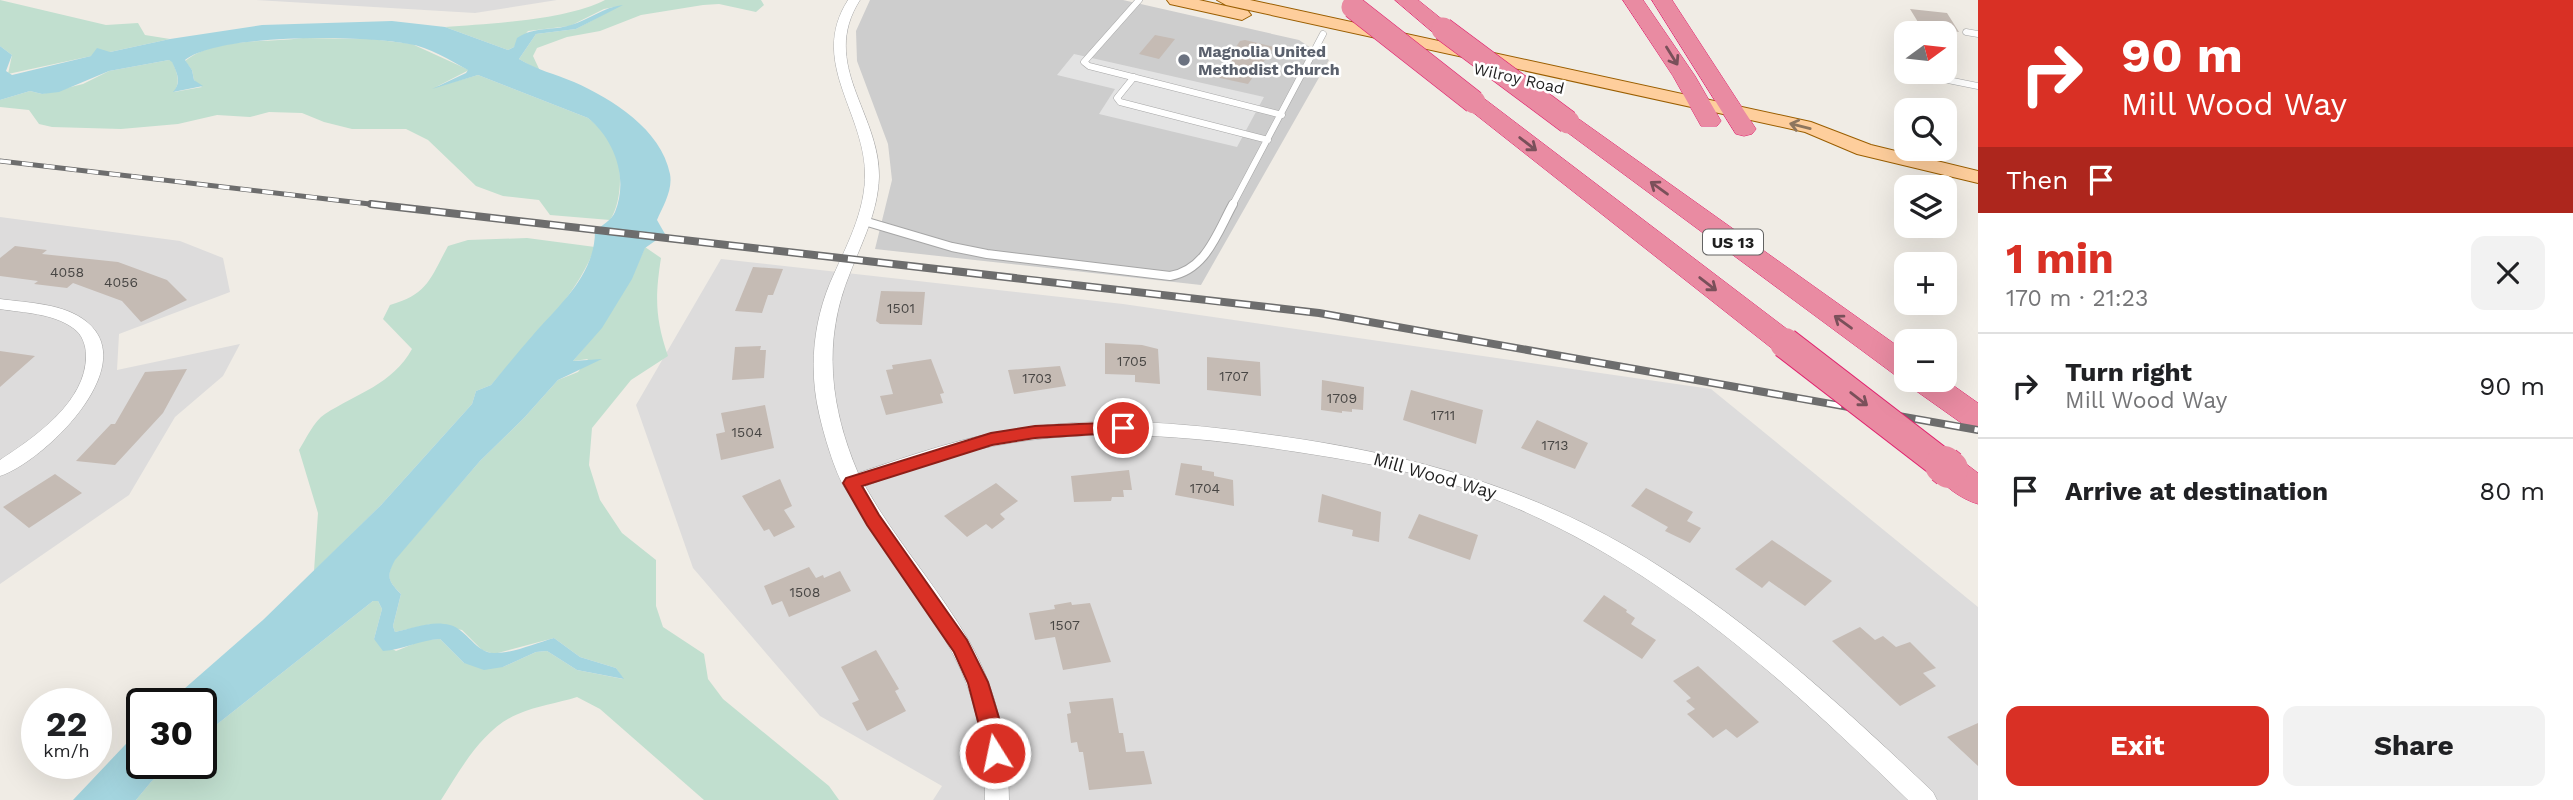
<!DOCTYPE html>
<html lang="en">
<head>
<meta charset="utf-8">
<style>
	:root { --surface:#fff; --page:#f2f2f2; --text:#202124; --muted:#757577; --line:#e0e0e0; --accent:#d93025 }
	body { margin:0; font-family:"Work Sans",sans-serif; background:var(--page); color:var(--text); height:100vh; display:flex; flex-direction:column; font-size:26px; white-space:nowrap }
	* { box-sizing:border-box; margin:0 }
	p { font-size:23px; color:var(--muted) }
	.icon { flex:none; width:38px; height:38px; fill:none; stroke:currentColor; stroke-width:2; stroke-linecap:round; stroke-linejoin:round }
	.map { position:relative; flex:1; overflow:hidden }
	.side { display:flex; flex-direction:column; background:var(--surface); width:595px }
	.side>* { flex:none }
	.guide { background:#d93025; color:#fff; overflow:hidden }
	.needle { width:46px; rotate:75deg }
	.controls { position:absolute; left:1894px; top:21px; display:grid; gap:14px }
	.controls a { display:grid; place-items:center; width:63px; height:63px; border-radius:14px; background:var(--surface); box-shadow:0 7px 28px #0002; font-size:35px }
	.speed { position:absolute; left:21px; top:688px; display:flex; gap:14px; font-size:35px; font-weight:700; text-align:center }
	.speed>* { display:grid; place-content:center; width:91px; height:91px; border-radius:50%; background:var(--surface); box-shadow:0 7px 28px #0002; line-height:1 }
	.speed small { font-size:18px; font-weight:400 }
	.speed .limit { border:4px solid #111; border-radius:10px; background:#fff; color:#111 }
	.pin { position:absolute; display:grid; place-items:center; width:60px; height:60px; color:#fff; margin:-30px; border:4px solid #fff; border-radius:50%; box-shadow:0 2px 7px #0007 }
	.me { position:absolute; width:77px; margin:-38px; rotate:350deg; stroke-linejoin:round; filter:drop-shadow(0 0 5px #0008) }
	.turn { display:flex; align-items:center; gap:24px; height:147px; padding:0 28px; font-size:32px }
	.turn .icon { width:91px; height:91px; stroke-width:2.5 }
	.turn b { display:block; font-size:49px; line-height:60px }
	.then { display:flex; align-items:center; height:66px; padding:0 28px; background:#0003; gap:14px; font-size:26px }
	.round { display:grid; place-items:center; flex:none; width:74px; height:74px; border-radius:14px; background:var(--page) }
	.headline { display:flex; align-items:center; justify-content:space-between; height:119px; padding:0 28px }
	h1 { font-size:42px; font-weight:700; line-height:52px; color:var(--accent) }
	.cta { display:flex; gap:14px; margin-top:auto; padding:14px 28px }
	.cta a { flex:1; height:80px; border-radius:14px; background:var(--accent); color:#fff; font-size:28px; font-weight:700; line-height:80px; text-align:center }
	.cta a+a { background:var(--page); color:var(--text) }
	ul { padding:0; list-style:none }
	li { display:flex; align-items:center; gap:21px; height:105px; padding:0 28px; border-top:2px solid var(--line) }
	li div { flex:1 }
	li b { display:block; font-size:26px }
	li em { font-style:normal }
	main { display:flex; flex:1; min-height:0 }
	.map>svg:first-child { display:block }
</style>
</head>
<body>
<main>
<div class="map">
<svg width="1978" height="800" viewBox="0 0 1978 800">
	<rect width="100%" height="100%" fill="#f0ece5"/>
	<path fill="#dddcdc" d="M256 0H557L475 13Z
		M0 217 180 241 223 258 230 292 119 334 117 370 240 344 223 376 175 417 129 495 0 584Z
		M721 259 1123 304 1711 389 1978 607V800H933L942 786 820 716 693 568 636 405Z"/>
	<path fill="#cdcdcd" d="M870 0H1123L1299 40 1329 60 1201 285 875 249 892 180 888 144 857 61 856 31Z"/>
	<path fill="#c1dfcf" d="M0 0 106 25 138 23 145 35 170 39 8 74 12 55 0 46Z
		M605 0H761L764 5 756 12 719 4 703 5 641 15 600 31 567 37 537 48 533 56 540 71 519 59 536 34 576 29 619 6 604 9 570 26 528 31 514 47 508 50 445 27C488 24 567 20 605 0Z
		M303 38 371 39 412 44 469 70 436 87 478 75 588 118C599 127 608 135 614 148 623 167 622 202 610 220L550 215 539 200 503 196 476 186 428 140 406 129H352L324 122 302 113 269 112 250 117 217 115 178 124 121 129 52 127 39 124 29 110 0 107V100L30 91 42 94 83 84 109 71 169 60 172 61C177 73 181 81 174 92L202 87 194 80 192 70 185 61C215 37 266 43 303 38Z
		M527 238 595 247C575 301 527 342 491 385L476 391 472 404 381 505 314 571 318 513 299 450C306 439 314 421 325 414 356 394 393 384 412 349L383 319 390 305C428 294 430 279 448 246L468 240Z
		M645 247 661 258C655 297 655 318 668 356L631 380 592 428 589 465 600 500 622 533 656 560V606L663 627 704 654 708 679 723 699 829 786 839 800H704L600 709 577 697C558 703 536 706 518 714 483 728 460 770 441 800H136L151 782 172 763H201V737L373 601H378L382 609 374 639 396 651 423 640 440 639 464 663 503 667 536 652 547 651 577 670 623 679 616 668 580 657 554 638 494 654 482 650 462 630 431 624 395 632 393 626 401 594C388 581 386 577 394 560L480 461 524 418 558 380 578 372 588 359 573 361C604 326 627 291 645 247Z"/>
	<path fill="#e3e3e3" d="M1074 54 1264 97 1237 147 1099 114 1115 89 1057 75Z"/>
	<path fill="#a4d5df" d="M623 5 576 29 536 34 519 59C537 70 555 74 574 82 612 99 661 129 670 174 673 190 663 206 657 220L665 234 645 248 632 279 602 328 573 361 602 359 558 380 524 418 480 461 395 560C386 577 388 581 401 594L393 626 395 632C413 628 432 620 450 625 468 630 476 654 495 653 514 653 536 643 554 638L580 657 616 668 624 679 577 670 547 651 536 652 503 667 484 670 464 663 440 639C419 640 403 650 383 651L374 639 382 609 378 601H373L201 737V704L168 703 263 620 381 505 472 404 476 391 491 385C505 368 519 351 533 335 560 304 595 275 595 231 602 225 612 220 615 212 629 178 614 139 588 118L478 75 432 89 466 73 468 70C450 60 429 47 409 44 363 35 220 33 185 60L192 70 194 80 203 86 173 92C182 82 177 73 172 62L169 60 109 71 59 92 42 94 30 91 0 100V46L12 55 6 71 12 75 91 56 97 48 110 52 170 39 262 25 392 21 445 27 508 50 514 47 517 38C535 26 552 31 571 25 589 20 603 7 623 5Z
		M142 727V763H172L151 782 136 800H73Z"/>
	<path fill="#c5bbb4" d="M1910 9 1947 13 1959 32 1921 27Z
		M1155 35 1175 39 1159 59 1139 54Z
		M1245 40 1274 47 1248 84 1215 77 1240 41Z
		M15 246 47 250 42 254 118 262 167 280 187 300 141 322 122 301 73 283 67 288 34 284 38 281 0 276V258Z
		M753 267 783 269 773 295H768L762 313 735 311Z
		M881 291 925 292 922 325 880 324 876 321Z
		M1105 343 1142 345 1158 349 1160 384 1135 382V375L1105 374Z
		M761 346 760 350H766L764 378 732 380 735 347Z
		M0 351 35 356 0 387Z
		M1207 357 1260 362 1261 396 1207 390Z
		M931 359 944 393 940 394 943 403 886 415 880 396 893 394 886 370 893 369 892 365Z
		M1060 366 1066 386 1014 394 1008 370Z
		M187 369 163 413 115 465 76 461 111 424H115L145 372Z
		M1322 380 1364 387 1363 410 1352 409V412L1342 411V413L1321 410Z
		M1411 390 1483 410 1476 444 1403 420Z
		M765 405 774 448 721 460 716 434 725 432 721 413Z
		M1537 420 1588 443 1575 469 1521 448Z
		M1181 463 1202 466V470L1214 472V476L1233 480 1234 506 1175 495Z
		M1129 470 1132 490H1123L1124 497H1112L1111 501 1074 502 1071 476Z
		M55 474 82 493 29 528 3 507Z
		M780 479 792 506 784 510 795 527 774 537 769 529 764 531 742 496Z
		M996 483 1018 501 1000 514 1005 519 992 529 986 524 967 537 944 516Z
		M1646 488 1693 512 1687 521 1701 528 1690 543 1665 531 1668 527 1631 506Z
		M1322 494 1381 512 1379 542 1352 536 1353 530 1318 522Z
		M1419 514 1478 535 1470 560 1408 538Z
		M1772 540 1832 581 1805 606 1769 581 1762 588 1735 569Z
		M809 567 816 578 823 575 824 578 840 571 851 591 789 617 782 601 772 605 764 586Z
		M1604 595 1627 610 1626 612 1635 618 1631 624 1656 640 1642 659 1583 621Z
		M1071 602 1072 605 1090 603 1111 662 1063 670 1055 637 1035 640 1029 613 1055 609 1054 605Z
		M1860 627 1875 640 1883 636 1896 647 1910 642 1936 668 1923 673 1936 686 1900 706 1832 641Z
		M876 650 899 689 895 691 906 711 867 731 852 703 859 700 841 667Z
		M1698 666 1759 722 1737 738 1726 729 1713 738 1687 714 1695 709 1686 701 1691 698 1673 681Z
		M1113 698 1119 733H1123L1126 752 1144 751 1152 784 1089 790 1083 752H1079L1077 742 1071 743 1067 714 1071 713 1069 702Z
		M1978 723V766L1947 737Z"/>
	<g fill="none" stroke-linecap="round" stroke-linejoin="round">
		<defs>
			<path id="lane-far1" d="M1139 0 1084 62 1089 66 1282 115
				M1966 32 1978 34
				M1134 77 1117 98 1120 102 1268 140
				M1933 77 1978 86
				M1232 206 1323 34"/>
			<path id="lane" d="M864 221 952 247 987 254 1170 276C1206 270 1217 233 1233 204"/>
			<path id="street" d="M848 0H860C819 64 880 113 879 177 878 212 862 242 850 273 822 341 830 407 858 473 915 454 971 434 1031 427 1107 417 1182 423 1257 433 1390 450 1509 479 1626 546 1740 612 1838 702 1933 792L1937 800H1908C1780 675 1642 550 1470 490 1406 468 1337 458 1271 448 1173 434 1072 427 975 450 938 459 901 473 865 486 895 540 938 587 969 641 997 690 1008 744 1009 800H985C985 754 979 708 959 666 938 621 906 582 878 541 867 524 857 504 845 488 835 473 823 432 819 413 809 370 813 324 830 283 845 248 866 212 865 172 863 110 809 61 848 0Z
				M0 299C28 303 64 303 87 322 142 367 43 462 0 476V460C35 437 86 402 86 356 86 345 82 334 73 328 52 313 24 313 0 309Z"/>
			<path id="primary" d="M1167 0H1199L1248 11 1251 15 1242 20 1170 4Z
				M1217 0H1250L1811 122 1871 145 1978 171V183L1857 154 1805 132 1226 5Z"/>
			<path id="highway" d="M1395 0H1418L1454 29 1451 34H1435Z
				M1623 0H1643L1695 76 1721 121 1717 126H1701L1673 76Z
				M1652 0H1672L1756 129 1752 134 1744 136 1736 134Z
				M1474 95 1482 97 1796 336 1800 343 1796 350 1785 353 1774 350 1466 107 1462 102 1466 97Z
				M1568 115 1576 117 1906 352V378L1895 375 1560 127 1556 122 1560 117Z
				M1944 379 1978 403V431L1967 427 1912 388 1908 380Z
				M1949 456 1961 460 1978 473V504C1961 499 1941 485 1932 469L1937 460Z"/>
		</defs>
		<use href="#lane-far1" stroke="#a6a6a6" stroke-width="7"/>
		<use href="#lane" stroke="#a6a6a6" stroke-width="10"/>
		<use href="#street" stroke="#a6a6a6" stroke-width="1"/>
		<use href="#primary" stroke="#9a5e00" stroke-width="2"/>
		<use href="#highway" stroke="#e0206d" stroke-width="1"/>
		<use href="#lane-far1" stroke="#fff" stroke-width="6"/>
		<use href="#lane" stroke="#fff" stroke-width="8"/>
		<use href="#street" fill="#fff" fill-rule="evenodd"/>
		<use href="#primary" fill="#fece9c" fill-rule="evenodd"/>
		<use href="#highway" fill="#e98ba2" fill-rule="evenodd"/>
		<defs>
			<path id="rail-far1" d="M0 161 387 206"/>
			<path id="rail" d="M371 204 1319 313 1978 430"/>
		</defs>
		<use href="#rail-far1" stroke="#6d6d6d" stroke-width="5"/>
		<use href="#rail" stroke="#6d6d6d" stroke-width="8"/>
		<use href="#rail-far1" stroke="#fff" stroke-width="3.5" stroke-dasharray="11" stroke-linecap="butt"/>
		<use href="#rail" stroke="#fff" stroke-width="5" stroke-dasharray="15" stroke-linecap="butt"/>
		<defs>
			<path id="highway-bridge-far2" d="M1353 7 1474 102
				M1443 29 1568 122"/>
			<path id="highway-bridge-far1" d="M1785 343 1946 467"/>
			<path id="highway-bridge" d="M1944 465 1949 469"/>
		</defs>
		<use href="#highway-bridge-far2" stroke="#e0206d" stroke-width="24" stroke-linecap="butt"/>
		<use href="#highway-bridge-far1" stroke="#e0206d" stroke-width="32" stroke-linecap="butt"/>
		<use href="#highway-bridge" stroke="#e0206d" stroke-width="39" stroke-linecap="butt"/>
		<use href="#highway-bridge-far2" stroke="#e98ba2" stroke-width="23"/>
		<use href="#highway-bridge-far1" stroke="#e98ba2" stroke-width="30"/>
		<use href="#highway-bridge" stroke="#e98ba2" stroke-width="38"/>
	</g>
	<defs><path id="oneway-shaft" d="M-6 0H5M1.5-3L5.5 0L1.5 3" fill="none" stroke-width="1.6" stroke-linecap="round" stroke-linejoin="round" transform="scale(1.75)"/></defs>
	<g stroke="#7a505a">
		<use href="#oneway-shaft" transform="translate(1672 56) rotate(58)"/>
		<use href="#oneway-shaft" transform="translate(1528 144) rotate(38)"/>
		<use href="#oneway-shaft" transform="translate(1659 188) rotate(-144)"/>
		<use href="#oneway-shaft" transform="translate(1708 284) rotate(38)"/>
		<use href="#oneway-shaft" transform="translate(1843 322) rotate(-144)"/>
		<use href="#oneway-shaft" transform="translate(1859 399) rotate(38)"/>
	</g>
	<use stroke="#8e765e" href="#oneway-shaft" transform="translate(1800 126) rotate(-166)"/>
	<path fill="#d93025" stroke="#8d1f18" stroke-width="2" d="M1123 422 1128 423 1131 428 1128 432 1035 438 992 445 862 486 879 515 967 640 988 682 1003 731 1005 753 1002 760 995 763 988 760 968 683 954 652 867 525 843 483 846 478 991 433 1035 426Z"/>
	<circle fill="#6b7280" stroke="#fff" stroke-width="2.5" cx="1184" cy="60" r="7"/>
	<g text-anchor="middle" stroke-width="5" stroke-linejoin="round" paint-order="stroke">
		<g font-size="14" fill="#484644">
			<text x="67" y="277">4058</text>
			<text x="121" y="287">4056</text>
			<text x="901" y="313">1501</text>
			<text x="1132" y="366">1705</text>
			<text x="1234" y="381">1707</text>
			<text x="1037" y="383">1703</text>
			<text x="1342" y="403">1709</text>
			<text x="1443" y="420">1711</text>
			<text x="747" y="437">1504</text>
			<text x="1555" y="450">1713</text>
			<text x="1205" y="493">1704</text>
			<text x="805" y="597">1508</text>
			<text x="1065" y="630">1507</text>
		</g>
		<g font-size="16" font-weight="bold" fill="#5b616d" stroke="#fff" text-anchor="start">
			<text x="1198" y="57">Magnolia United<tspan x="1198" dy="18">Methodist Church</tspan></text>
		</g>
		<g font-size="16" fill="#1f1f1f" stroke="#fff">
			<text transform="translate(1519 78) rotate(13)" y="6">Wilroy Road</text>
		</g>
		<rect fill="#fff" stroke="#626262" stroke-width="2" x="1703" y="229.5" width="60" height="25" rx="5"/>
		<g font-size="16" font-weight="bold" fill="#1f1f1f">
			<text x="1733" y="248">US 13</text>
		</g>
		<g font-size="18" fill="#1f1f1f" stroke="#fff">
			<text transform="translate(1435 476) rotate(16)" y="6">Mill Wood Way</text>
		</g>
	</g>
</svg>
<div class="controls">
<a><svg class="needle" viewBox="-14 -14 28 28"><path d="M0-13l5 13h-10z" fill="#e53935"/><path d="M0 13l5-13h-10z" fill="#757577"/></svg></a>
<a><svg class="icon" aria-label="search" viewBox="0 0 24 24"><circle cx="10" cy="10" r="6"/><path d="M15 15l6 6"/></svg></a>
<a><svg class="icon" aria-label="layers" viewBox="0 0 24 24"><path d="M12 4l9 5-9 5-9-5zM3 14l9 5 9-5"/></svg></a>
<a>+</a>
<a>−</a>
</div>
<div class="speed"><div>22<small>km/h</small></div><div class="limit">30</div></div>
<div class="pin" style="left:1123px;top:428px;background:#d93025"><svg class="icon" aria-label="arrive" viewBox="0 0 24 24"><path d="M6 21V4h12l-3 4 3 4H6"/></svg></div>
<svg class="me" style="left:995px;top:753px" viewBox="-20 -20 40 40"><circle r="17" fill="#d93025" stroke="#fff" stroke-width="3"/><path d="M0-11L8 9 0 5-8 9z" fill="#fff"/></svg>
</div>
<section class="side">
<div class="guide">
<div class="turn"><svg class="icon" aria-label="right" viewBox="0 0 24 24"><path d="M7 20v-9h11M14 6l5 5-5 5"/></svg><div><b>90 m</b>Mill Wood Way</div></div>
<div class="then">Then<svg class="icon" aria-label="arrive" viewBox="0 0 24 24"><path d="M6 21V4h12l-3 4 3 4H6"/></svg></div>
</div>
<div class="headline"><div><h1>1 min</h1><p>170 m · 21:23</p></div><a class="round"><svg class="icon" aria-label="close" viewBox="0 0 24 24"><path d="M6 6l12 12M18 6L6 18"/></svg></a></div>
<ul>
<li><svg class="icon" aria-label="right" viewBox="0 0 24 24"><path d="M7 20v-9h11M14 6l5 5-5 5"/></svg><div><b>Turn right</b><p>Mill Wood Way</p></div><em>90 m</em></li>
<li><svg class="icon" aria-label="arrive" viewBox="0 0 24 24"><path d="M6 21V4h12l-3 4 3 4H6"/></svg><div><b>Arrive at destination</b></div><em>80 m</em></li>
</ul>
<div class="cta"><a>Exit</a><a>Share</a></div>
</section>
</main>
</body>
</html>
